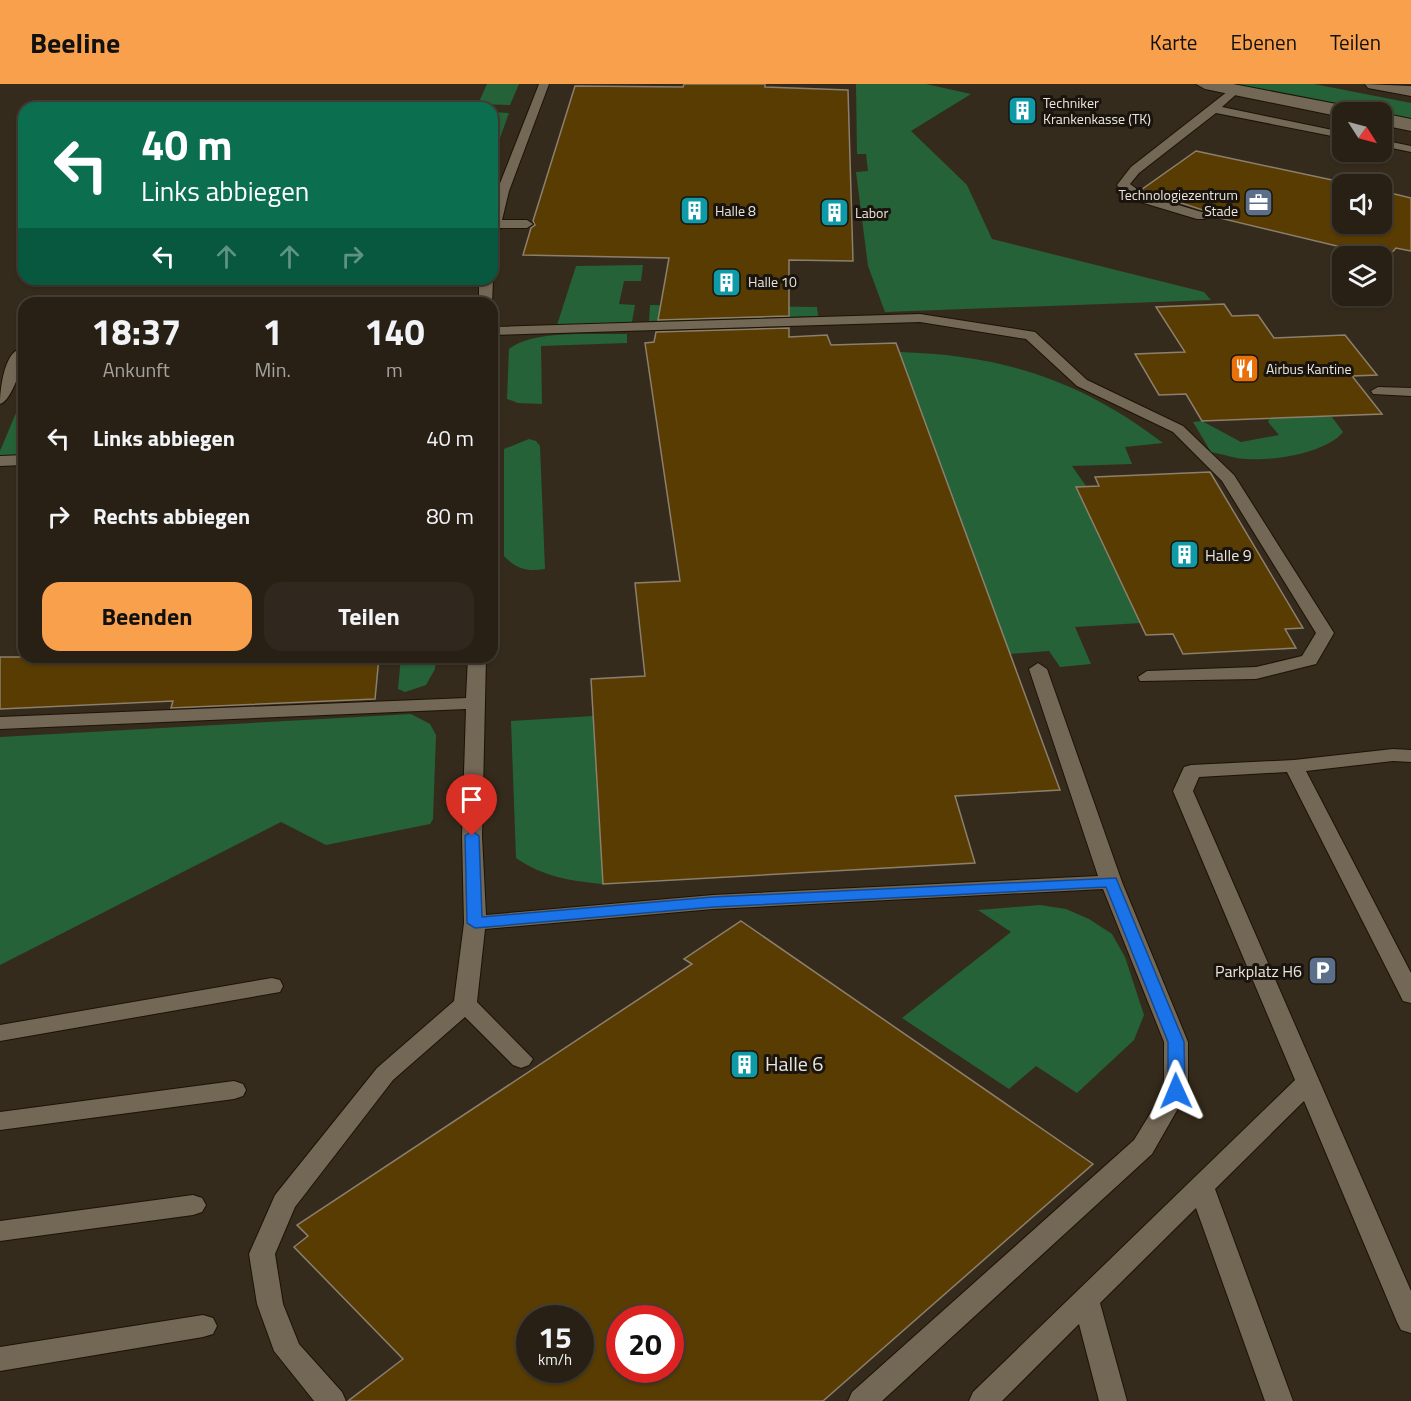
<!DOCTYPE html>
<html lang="de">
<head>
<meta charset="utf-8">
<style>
	:root { --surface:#282015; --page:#30281e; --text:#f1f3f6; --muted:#a5a3a0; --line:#443e34; --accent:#f9a04c }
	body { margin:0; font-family:"Titillium Web",sans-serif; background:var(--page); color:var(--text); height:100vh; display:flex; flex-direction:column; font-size:22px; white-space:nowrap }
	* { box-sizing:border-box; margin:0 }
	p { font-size:20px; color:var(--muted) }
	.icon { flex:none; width:33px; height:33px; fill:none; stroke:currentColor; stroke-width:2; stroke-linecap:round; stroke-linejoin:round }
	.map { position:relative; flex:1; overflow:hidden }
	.sheet { position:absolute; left:18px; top:213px; width:480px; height:366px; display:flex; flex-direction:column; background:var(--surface); border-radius:18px; box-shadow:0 2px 4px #0004,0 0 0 2px var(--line) }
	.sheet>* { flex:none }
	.hud { position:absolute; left:18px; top:18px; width:480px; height:183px; border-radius:18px; box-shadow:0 2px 4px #0004,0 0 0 2px var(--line); background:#0b6e4f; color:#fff; overflow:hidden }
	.needle { width:39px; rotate:126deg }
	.fabs { position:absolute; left:1332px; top:18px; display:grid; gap:12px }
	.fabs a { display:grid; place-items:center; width:60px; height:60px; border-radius:12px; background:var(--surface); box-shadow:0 2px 4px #0004,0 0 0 2px var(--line); font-size:30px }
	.speed { position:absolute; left:516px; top:1221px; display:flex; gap:12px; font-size:30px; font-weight:700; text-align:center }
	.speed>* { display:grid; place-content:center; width:78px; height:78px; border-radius:50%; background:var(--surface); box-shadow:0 2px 4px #0004,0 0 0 2px var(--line); line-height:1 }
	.speed small { font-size:15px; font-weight:400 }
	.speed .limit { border:9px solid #d22; background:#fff; color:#111 }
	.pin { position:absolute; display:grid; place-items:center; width:51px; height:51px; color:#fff; margin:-62px -26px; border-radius:50% 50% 50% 0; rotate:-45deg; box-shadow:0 0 6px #0007 }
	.pin .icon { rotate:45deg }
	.me { position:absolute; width:66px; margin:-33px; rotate:359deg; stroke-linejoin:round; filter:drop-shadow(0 0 4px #0008) }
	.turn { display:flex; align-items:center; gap:21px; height:126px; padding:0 24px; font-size:27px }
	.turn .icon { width:78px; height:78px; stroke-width:2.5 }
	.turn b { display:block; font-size:42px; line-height:51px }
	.lanes { display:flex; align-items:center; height:57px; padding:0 24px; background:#0003; justify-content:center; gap:30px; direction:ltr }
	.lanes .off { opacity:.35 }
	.eta { display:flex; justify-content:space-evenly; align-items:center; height:102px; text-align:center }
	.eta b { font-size:36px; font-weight:700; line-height:42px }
	.primary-button { display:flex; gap:12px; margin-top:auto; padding:12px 24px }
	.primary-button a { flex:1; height:69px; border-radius:18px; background:var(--accent); color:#111; font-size:24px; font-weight:700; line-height:69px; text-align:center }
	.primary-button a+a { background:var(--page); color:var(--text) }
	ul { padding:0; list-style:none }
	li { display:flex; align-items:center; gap:18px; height:78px; padding:0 24px }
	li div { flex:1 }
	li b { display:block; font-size:22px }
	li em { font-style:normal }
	header { display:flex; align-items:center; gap:36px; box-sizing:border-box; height:84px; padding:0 30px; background:var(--accent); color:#111 }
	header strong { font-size:28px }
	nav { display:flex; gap:33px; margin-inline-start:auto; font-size:21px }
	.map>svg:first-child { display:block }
</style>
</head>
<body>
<header>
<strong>Beeline</strong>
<nav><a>Karte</a><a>Ebenen</a><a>Teilen</a></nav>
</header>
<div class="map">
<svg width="1411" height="1317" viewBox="0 0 1411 1317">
	<rect width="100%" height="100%" fill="#352b1c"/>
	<path fill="#256237" d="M487 0H519L510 21 478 20Z
		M856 0H926L971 10 911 47 967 101 992 155 1204 208 1211 216 885 228 868 182 856 88 868 87 866 70H857Z
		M1232 0H1314L1411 19V35Z
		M492 28 509 29 492 76Z
		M643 181 641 197H624L619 220 635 221 632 238 557 241 576 182Z
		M650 221 817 223 818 232 649 237Z
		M627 250V259L541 262 542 320 518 319 507 315 509 265C533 245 595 251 627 250Z
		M899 268C1003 271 1080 296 1163 359L1125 363 1132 380 1072 382 1086 402 1076 404 1141 539 1075 543 1091 580 1060 583 1049 567 1009 570Z
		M24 310V371H0V367Z
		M1305 324 1312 333H1332L1343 348C1326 369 1274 377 1247 375 1235 375 1223 370 1211 368L1193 338 1202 337 1241 358 1279 351 1268 338 1270 334Z
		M529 355 536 357 540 362 545 485C528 488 516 485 504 472V365Z
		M401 573H436L435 585 426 601 405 608 398 605Z
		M411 630 430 640 436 651 433 735 430 740 326 761 281 738 0 881V653Z
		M593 632 603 800C570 797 544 793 516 774L511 637Z
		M1040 821 1066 825 1089 835 1112 850 1125 873 1144 931 1134 956 1077 1009 1036 982 1009 1005 902 934 1011 848 978 826Z"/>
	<path fill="#593c01" stroke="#8c7f6e" stroke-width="1.5" fill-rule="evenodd" d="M684 0H765V3L848 6 853 177 789 176V232L658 236 669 174 523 171 531 144 535 141 533 137 575 2 683 3Z
		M1196 67 1351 100H1342V140H1382V107L1411 114V167L1396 164 1387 174 1207 131 1206 127 1178 118 1181 116 1141 106Z
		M1224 220 1232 232 1258 231 1274 254 1345 251 1377 291 1352 292 1382 330 1202 337 1186 310 1159 311 1135 270 1185 268 1156 223Z
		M789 244V253L827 251 831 261 896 259 1060 706 955 712 975 779 603 800 591 595 645 592 635 499 680 497 645 259 654 258 656 248Z
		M1210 388 1303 544 1285 545 1296 564 1183 570 1173 550 1146 551 1076 403 1099 402 1095 393Z
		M0 573H379L375 615 171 624 173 617 0 625Z
		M741 837 1093 1080 823 1317H348L403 1275 294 1163 308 1152 297 1141 692 880 684 875ZM530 1234H580V1286H530ZM620 1234H670V1286H620Z"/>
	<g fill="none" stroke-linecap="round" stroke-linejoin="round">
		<defs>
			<path id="lane" d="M539 0H549L509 107 502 136H527L533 140 527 144H500L497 154 492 155V126L497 107Z
				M1232 4 1241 6 1222 23 1342 48V54L1216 29 1139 89 1130 100 1145 111 1205 129V135H1197L1137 117 1119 104 1117 101 1131 83Z
				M1382 56 1411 62V68L1382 62Z
				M479 195H493L492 220 479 219Z
				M920 230 1035 248 1087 296 1183 342 1234 391 1334 549 1316 580 1256 595 1140 597 1138 593 1147 587 1256 583 1302 572 1316 549 1222 397 1173 348 1077 302 1026 255 920 238 492 251V243Z
				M20 265 24 266C24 278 12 317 0 320 0 306 4 269 20 265Z
				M1378 303 1411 304V312L1373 310 1371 307Z
				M24 371V381L0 382V372Z
				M468 573H486L482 752 486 831 713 811 1098 792 1029 585 1038 579 1047 585 1122 798 1188 958V1007L1152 1070 882 1317H848L852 1308 1134 1056 1164 1007V958L1103 805 713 825 485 845 477 918 533 975 529 981 521 984 513 981 465 933 393 996 295 1123 275 1170 283 1220 299 1260 342 1308 346 1317H314L274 1267 257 1220 249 1170 275 1111 377 984 454 917 464 839 462 752 466 625 0 645V633L466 614Z
				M1393 665 1411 666V678L1393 677 1306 687 1411 889V919L1403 917 1400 911 1287 688 1199 693 1193 707 1411 1207V1249L1401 1246 1397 1238 1304 1017 1215 1105 1293 1317H1265L1196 1124 1100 1219 1127 1317H1099L1079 1240 1002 1317H969L973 1308 1295 996 1173 707 1184 683 1191 681 1294 676Z
				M272 894 280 896 283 902 280 908 0 957V941Z
				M234 997 243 1000 246 1006 243 1012 234 1015 0 1046V1028Z
				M193 1111 202 1114 206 1121 202 1128 193 1131 0 1157V1137Z
				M203 1231 213 1234 217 1242 213 1250 203 1253 0 1287V1263Z"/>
			<path id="street" d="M1196 0H1233L1347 22 1356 28H1342V33L1205 5Z
				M1365 0 1411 2V12L1368 4Z
				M1382 29 1411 35V47L1382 41Z"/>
		</defs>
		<use href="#lane" stroke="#1d1305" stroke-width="2"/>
		<use href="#street" stroke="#1d1305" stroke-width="2"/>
		<use href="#lane" fill="#736756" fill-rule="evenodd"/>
		<use href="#street" fill="#736756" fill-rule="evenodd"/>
	</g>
	<path fill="#1a73e8" stroke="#114b97" stroke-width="1.5" d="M472 747 479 752 482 833 713 813 1116 794 1184 958 1185 1007 1176 1014 1168 1007V958L1106 803 713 823 475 844 467 839 465 752Z"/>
	<defs>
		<symbol id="building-square" viewBox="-11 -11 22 22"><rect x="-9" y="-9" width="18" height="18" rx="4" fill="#0f9aa8" stroke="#19140e"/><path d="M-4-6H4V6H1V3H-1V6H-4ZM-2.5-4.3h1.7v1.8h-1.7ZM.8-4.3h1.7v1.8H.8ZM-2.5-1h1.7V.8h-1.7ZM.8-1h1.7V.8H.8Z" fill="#fff"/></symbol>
		<symbol id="office-square" viewBox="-11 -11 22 22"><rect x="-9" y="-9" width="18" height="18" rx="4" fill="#5c6f8a" stroke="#19140e"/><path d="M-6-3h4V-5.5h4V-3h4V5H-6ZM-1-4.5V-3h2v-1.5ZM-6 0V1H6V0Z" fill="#fff"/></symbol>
		<symbol id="restaurant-square" viewBox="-11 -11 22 22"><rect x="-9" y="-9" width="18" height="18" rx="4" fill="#e8710a" stroke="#19140e"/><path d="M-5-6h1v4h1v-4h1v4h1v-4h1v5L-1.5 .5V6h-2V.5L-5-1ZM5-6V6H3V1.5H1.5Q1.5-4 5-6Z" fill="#fff"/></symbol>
		<symbol id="parking-square" viewBox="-11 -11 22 22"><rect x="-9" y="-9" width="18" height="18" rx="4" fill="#5c6f8a" stroke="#19140e"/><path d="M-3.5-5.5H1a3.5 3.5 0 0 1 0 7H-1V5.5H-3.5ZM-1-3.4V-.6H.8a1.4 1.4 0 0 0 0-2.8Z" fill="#fff"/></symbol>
	</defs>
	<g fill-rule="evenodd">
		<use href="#building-square" x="1006" y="10" width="33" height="33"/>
		<use href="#office-square" x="1242" y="102" width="33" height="33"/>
		<use href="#building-square" x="678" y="110" width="33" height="33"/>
		<use href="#building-square" x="818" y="112" width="33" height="33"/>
		<use href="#building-square" x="710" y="182" width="33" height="33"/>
		<use href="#restaurant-square" x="1228" y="268" width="33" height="33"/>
		<use href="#building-square" x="1168" y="454" width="33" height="33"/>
		<use href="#parking-square" x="1306" y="870" width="33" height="33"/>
		<use href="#building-square" x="728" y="964" width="33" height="33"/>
	</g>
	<g text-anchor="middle" stroke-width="6" stroke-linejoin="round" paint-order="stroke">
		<g font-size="14" fill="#ebe4da" stroke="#19140e" text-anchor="start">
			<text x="1043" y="24">Techniker<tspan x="1043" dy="16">Krankenkasse (TK)</tspan></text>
			<text x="1238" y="116" text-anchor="end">Technologiezentrum<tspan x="1238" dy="16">Stade</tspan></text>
			<text x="715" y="132">Halle 8</text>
			<text x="855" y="134">Labor</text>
			<text x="748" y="203">Halle 10</text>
			<text x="1266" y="290">Airbus Kantine</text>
		</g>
		<g font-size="16" fill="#ebe4da" stroke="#19140e" text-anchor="start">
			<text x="1205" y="477">Halle 9</text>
			<text x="1302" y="893" text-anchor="end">Parkplatz H6</text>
		</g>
		<g font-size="20" fill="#ebe4da" stroke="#19140e" text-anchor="start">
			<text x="765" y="987">Halle 6</text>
		</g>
	</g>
</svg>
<div class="fabs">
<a><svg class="needle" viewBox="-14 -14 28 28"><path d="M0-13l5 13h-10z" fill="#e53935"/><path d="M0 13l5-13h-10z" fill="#a5a3a0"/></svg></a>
<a><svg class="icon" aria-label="sound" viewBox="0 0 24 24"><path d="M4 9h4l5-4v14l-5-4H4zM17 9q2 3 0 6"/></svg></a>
<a><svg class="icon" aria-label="layers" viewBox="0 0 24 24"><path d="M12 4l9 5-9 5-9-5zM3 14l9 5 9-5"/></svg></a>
</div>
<div class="speed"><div>15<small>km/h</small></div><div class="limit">20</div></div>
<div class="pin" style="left:472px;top:752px;background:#d93025"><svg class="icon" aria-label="arrive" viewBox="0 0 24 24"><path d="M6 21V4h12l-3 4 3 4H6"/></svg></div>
<svg class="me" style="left:1176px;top:1007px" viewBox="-20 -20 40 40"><path d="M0-17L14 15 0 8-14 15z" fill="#1a73e8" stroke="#fff" stroke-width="4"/></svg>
<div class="hud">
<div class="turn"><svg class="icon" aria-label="left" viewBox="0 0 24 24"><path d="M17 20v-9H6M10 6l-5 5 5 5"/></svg><div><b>40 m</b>Links abbiegen</div></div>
<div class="lanes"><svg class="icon" aria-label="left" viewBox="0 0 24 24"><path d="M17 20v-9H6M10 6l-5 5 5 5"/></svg><svg class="icon off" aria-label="ahead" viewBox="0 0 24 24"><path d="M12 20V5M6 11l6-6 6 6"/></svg><svg class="icon off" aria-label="ahead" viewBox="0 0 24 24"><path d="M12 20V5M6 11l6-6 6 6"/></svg><svg class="icon off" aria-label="right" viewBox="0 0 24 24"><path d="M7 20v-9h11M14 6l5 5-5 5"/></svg></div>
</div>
<section class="sheet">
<div class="eta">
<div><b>18:37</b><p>Ankunft</p></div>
<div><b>1</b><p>Min.</p></div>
<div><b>140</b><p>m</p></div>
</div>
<ul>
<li><svg class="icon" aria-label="left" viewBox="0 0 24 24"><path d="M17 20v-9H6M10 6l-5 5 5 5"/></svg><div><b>Links abbiegen</b></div><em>40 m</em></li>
<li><svg class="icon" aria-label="right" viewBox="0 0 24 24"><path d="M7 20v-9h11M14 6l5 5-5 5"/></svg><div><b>Rechts abbiegen</b></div><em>80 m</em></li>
</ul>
<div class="primary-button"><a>Beenden</a><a>Teilen</a></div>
</section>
</div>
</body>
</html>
